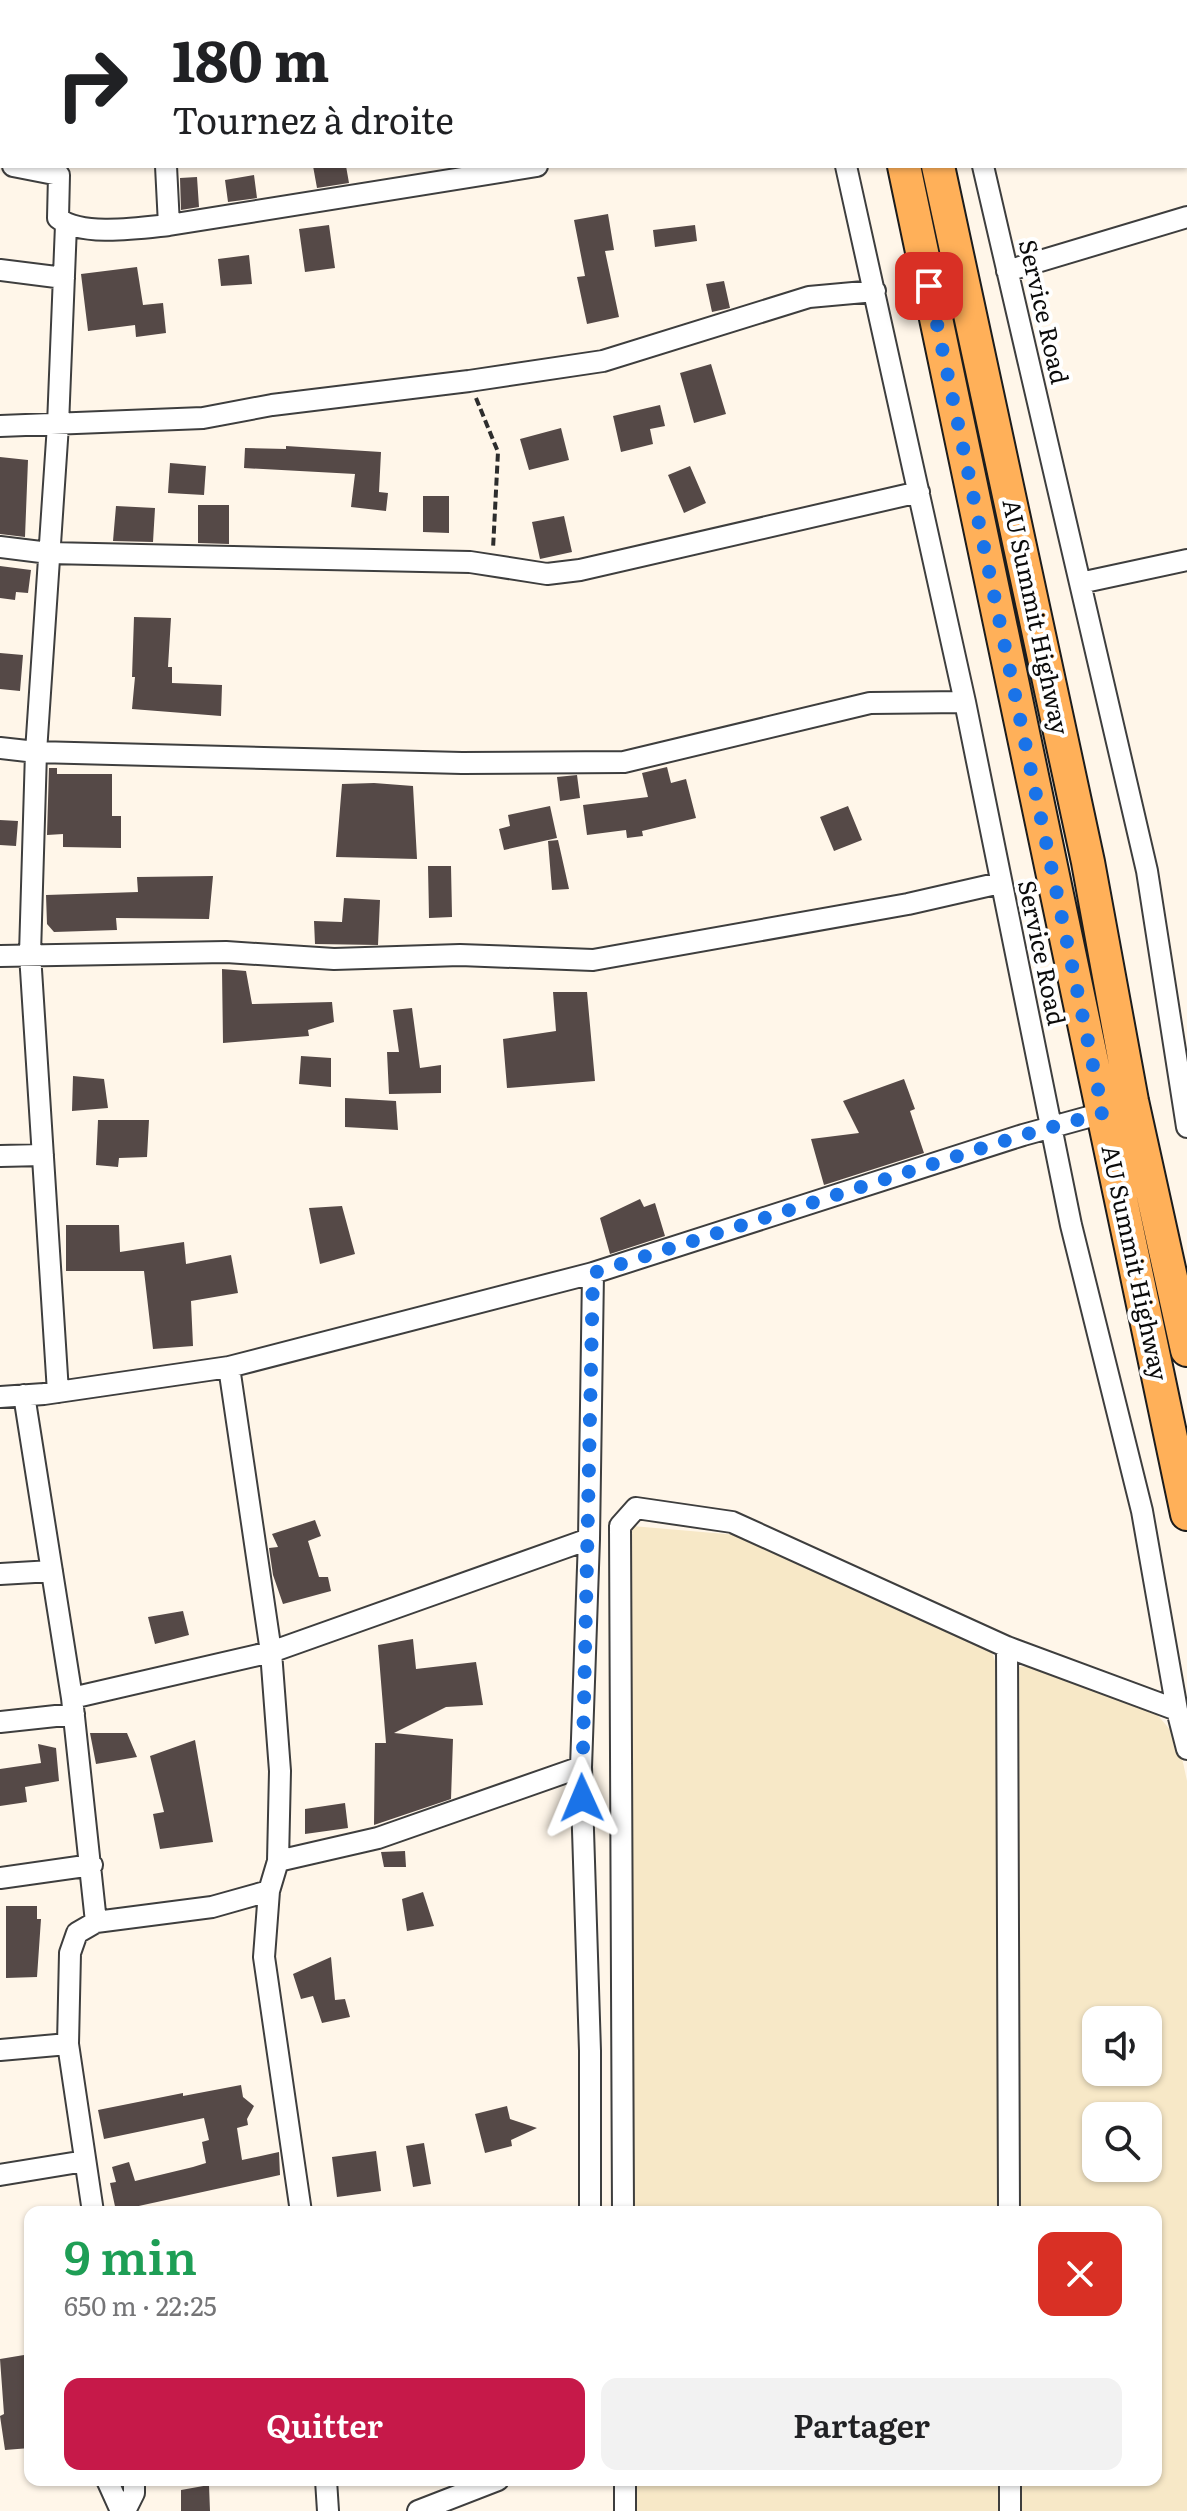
<!DOCTYPE html>
<html lang="fr">
<head>
<meta charset="utf-8">
<style>
	:root { --surface:#fff; --page:#f2f2f2; --text:#202124; --muted:#757577; --accent:#c61949 }
	body { margin:0; font-family:Literata,serif; background:var(--page); color:var(--text); height:100vh; display:flex; flex-direction:column; font-size:30px; white-space:nowrap }
	* { box-sizing:border-box; margin:0 }
	p { font-size:26px; color:var(--muted) }
	.icon { flex:none; width:44px; height:44px; fill:none; stroke:currentColor; stroke-width:2; stroke-linecap:round; stroke-linejoin:round }
	.map { position:relative; flex:1; overflow:hidden }
	.side { position:absolute; left:24px; top:2206px; width:1138px; height:280px; display:flex; flex-direction:column; background:var(--surface); border-radius:16px; box-shadow:0 2px 6px #0004 }
	.side>* { flex:none }
	.banner { position:absolute; left:0px; top:0px; width:1188px; height:168px; box-shadow:0 2px 6px #0004; background:#fff; color:var(--text); overflow:hidden }
	.tools { position:absolute; left:1082px; top:2006px; display:grid; gap:16px }
	.tools a { display:grid; place-items:center; width:80px; height:80px; border-radius:16px; background:var(--surface); box-shadow:0 2px 6px #0004; font-size:40px }
	.pin { position:absolute; display:grid; place-items:center; width:68px; height:68px; color:#fff; margin:-34px; border-radius:16px; box-shadow:0 4px 12px #0006 }
	.me { position:absolute; width:88px; margin:-44px; rotate:359deg; stroke-linejoin:round; filter:drop-shadow(0 0 6px #0008) }
	.turn { display:flex; align-items:center; gap:28px; height:168px; padding:0 40px; font-size:36px }
	.turn .icon { width:104px; height:104px; stroke-width:2.5 }
	.turn b { display:block; font-size:56px; line-height:68px }
	.round { display:grid; place-items:center; flex:none; width:84px; height:84px; border-radius:16px; background:var(--page) }
	.head { display:flex; align-items:center; justify-content:space-between; height:136px; padding:0 40px }
	h1 { font-size:48px; font-weight:600; line-height:60px; color:#1e9e55 }
	.action { display:flex; gap:16px; margin-top:auto; padding:16px 40px }
	.action a { flex:1; height:92px; border-radius:16px; background:var(--accent); color:#fff; font-size:32px; font-weight:600; line-height:92px; text-align:center }
	.action a+a { background:var(--page); color:var(--text) }
	.map>svg:first-child { display:block }
</style>
</head>
<body>
<div class="map">
<svg width="1187" height="2511" viewBox="0 0 1187 2511">
	<rect width="100%" height="100%" fill="#fff6e9"/>
	<path fill="#f7e8c7" fill-rule="evenodd" d="M632 1526 749 1536 989 1643 997 1667 1061 1666 1149 1705 1178 1739 1187 1781V2511H632V2480H1156V2212H632ZM1096 2020H1148V2072H1096ZM1096 2116H1148V2168H1096Z"/>
	<path fill="#554947" d="M313 166H346L349 183 317 188Z
		M254 175 257 198 228 202 225 180Z
		M197 177 199 207 181 210 180 178Z
		M608 214 614 250 605 251 619 317 587 324 577 277 585 276 574 220Z
		M329 225 335 268 305 272 299 229Z
		M695 225 697 241 655 247 653 230Z
		M249 255 252 284 221 286 218 259Z
		M137 267 143 305 163 303 166 333 136 337 135 325 88 331 81 274Z
		M724 281 730 308 712 312 706 284Z
		M711 364 726 414 694 423 680 373Z
		M660 405 665 426 650 429 653 444 621 452 613 416Z
		M561 428 569 460 529 470 520 439Z
		M286 446 381 452 379 492 388 493 386 511 351 507 355 474 244 468 245 448 286 449Z
		M0 457 28 460 25 537 0 534Z
		M170 463 206 466 204 495 168 493Z
		M690 466 706 503 684 513 668 475Z
		M423 496H449V533L423 532Z
		M198 505H229V544L198 543Z
		M116 506 155 508 153 542 113 541Z
		M564 516 572 552 540 559 532 522Z
		M0 566 31 570 28 593 16 592 15 600 0 598Z
		M134 617 171 618 168 667H172V683L222 685 221 716 132 709 135 677H132Z
		M0 653 23 655 20 691 0 689Z
		M667 767 671 783 686 779 696 818 642 831 643 836 627 838 626 830 587 835 583 805 648 797 642 773Z
		M49 768H57V774H112V816H121V848L63 847V834L47 835Z
		M577 775 580 798 560 801 557 777Z
		M374 783 413 786 417 859 336 857 342 784Z
		M550 806 557 838 504 850 499 829 510 826 508 815Z
		M848 806 862 840 834 851 820 817Z
		M0 820 18 821 16 846 0 845Z
		M558 840 569 889 552 890 548 841Z
		M428 866H451L452 917 429 918Z
		M213 876 209 919 116 918 117 930 54 932 47 924 46 895 138 892 137 877Z
		M344 898 380 900 378 945 315 944 314 921 342 922Z
		M222 969 246 971 252 1004 332 1002 334 1022 308 1030 309 1036 223 1043Z
		M553 992H587L595 1081 507 1088 503 1039 556 1031Z
		M412 1008 420 1068 441 1065V1093L389 1094 387 1052H399L393 1010Z
		M301 1056 331 1058V1087L299 1084Z
		M73 1076 104 1079 108 1108 72 1111Z
		M904 1079 915 1109 910 1111 924 1153 824 1185 811 1139 859 1133 843 1101Z
		M345 1098 396 1101 398 1130 345 1127Z
		M98 1120H149L147 1157 119 1158 118 1167 96 1165Z
		M640 1199 644 1207 655 1203 665 1236 610 1254 600 1218Z
		M342 1206 355 1254 320 1264 309 1208Z
		M66 1225H119L120 1252 184 1242 186 1264 231 1255 238 1293 191 1301 193 1346 153 1349 144 1271H66Z
		M315 1520 321 1536 308 1541 319 1577H328L331 1591 283 1604 273 1575 269 1548 278 1547 272 1534Z
		M183 1611 189 1635 155 1644 148 1617Z
		M413 1639 416 1669 476 1662 483 1705 446 1707 394 1733 453 1739 451 1799 374 1825 375 1743H386L378 1645Z
		M90 1733H127L137 1757 96 1764Z
		M195 1740 213 1842 160 1849 153 1814 164 1812 150 1756Z
		M38 1744 56 1748 59 1781 25 1787 27 1802 0 1806V1769L41 1763Z
		M345 1803 348 1828 305 1834V1809Z
		M405 1851 406 1867H384L381 1852Z
		M423 1892 434 1926 407 1931 402 1899Z
		M6 1906H37V1919H41L37 1977 6 1978Z
		M331 1957 335 2000 345 1999 350 2017 322 2023 313 1996 301 1999 293 1974Z
		M241 2085 243 2097 254 2106 247 2119 248 2125 237 2128 242 2160 279 2152 280 2175 116 2211 110 2183 116 2182 112 2167 129 2162 135 2181 193 2167 206 2163 202 2142 209 2140 204 2118 104 2139 98 2110 183 2093V2096Z
		M507 2106 510 2119 537 2128 511 2140 512 2146 485 2153 475 2114Z
		M424 2143 431 2184 413 2187 406 2146Z
		M376 2151 381 2191 337 2197 332 2157Z
		M30 2354V2448L5 2450 0 2416 4 2414 0 2359Z
		M209 2485 210 2511H181V2490Z"/>
	<g fill="none" stroke-linecap="round" stroke-linejoin="round">
		<defs>
			<path id="street" d="M144 0V2
				M814 0V2
				M949 0V2
				M1161 0V2
				M324 2 327 0
				M1186 93H1187
				M1186 122 1187 127
				M13 166 59 175 58 218C81 237 140 228 169 225L537 166
				M166 166 169 225
				M846 166 965 702 1071 1225 1142 1511 1177 1710 1187 1749
				M983 166 1147 871 1187 1127
				M0 270 64 278
				M1007 271 1187 217
				M0 426 203 418 272 405 469 381 603 361 809 297 875 291
				M0 547 49 553 470 562 547 574 580 570 919 492
				M1080 583 1187 560
				M0 748 36 752 462 763 624 762 870 703 965 702
				M0 956 226 952 334 959 460 955 593 960 908 904 1000 883
				M0 1156 43 1155
				M229 1367 271 1652 280 1771 278 1861 269 1891 264 1957 301 2212
				M58 1392 30 954 36 752 58 425 66 225
				M24 1395 72 1698 96 1922
				M0 1397 44 1394 229 1367 593 1273 1023 1135 1103 1113
				M0 1574 52 1571
				M1007 1647 1177 1710
				M72 1698 271 1652 589 1539
				M0 1722 74 1714
				M278 1861 378 1838 581 1767
				M0 1878 92 1865
				M0 2050 68 2044
				M0 2175 85 2161
				M93 2212 68 2044 70 1953 77 1933 96 1922 212 1907 269 1891
				M590 2212V2051L581 1767 589 1539 593 1273
				M623 2212 620 1526 636 1508 732 1522 1007 1647 1009 2212
				M107 2480 121 2511
				M326 2480 328 2511
				M625 2480V2511
				M1010 2480V2511
				M125 2511 134 2493V2480
				M418 2511 498 2480"/>
			<path id="primary" d="M868 0V2
				M901 0 902 2
				M904 166 1187 1514
				M938 166 1088 862 1132 1101 1187 1350"/>
		</defs>
		<use href="#street" stroke="#3e3e3e" stroke-width="24"/>
		<use href="#primary" stroke="#1c1c1c" stroke-width="36"/>
		<path stroke="#2d2d2d" stroke-width="4" stroke-dasharray="8 4" stroke-linecap="butt" d="M476 398 498 452 493 549"/>
		<use href="#street" stroke="#fff" stroke-width="20"/>
		<use href="#primary" stroke="#ffb059" stroke-width="32"/>
	</g>
	<g fill="none" stroke-linecap="round" stroke-linejoin="round">
		<path stroke="#1a73e8" stroke-width="14" stroke-dasharray="0 25.2" d="M582 1798 593 1273 1023 1135 1103 1113 929 286"/>
	</g>
	<g text-anchor="middle" stroke-width="8" stroke-linejoin="round" paint-order="stroke">
		<g font-size="24" fill="#0b0b0b" stroke="#fff">
			<text transform="translate(1043 312) rotate(77)" y="8">Service Road</text>
			<text transform="translate(1035 617) rotate(78)" y="8">AU Summit Highway</text>
			<text transform="translate(1041 953) rotate(78)" y="8">Service Road</text>
			<text transform="translate(1134 1263) rotate(78)" y="8">AU Summit Highway</text>
		</g>
	</g>
</svg>
<div class="tools">
<a><svg class="icon" aria-label="sound" viewBox="0 0 24 24"><path d="M4 9h4l5-4v14l-5-4H4zM17 9q2 3 0 6"/></svg></a>
<a><svg class="icon" aria-label="search" viewBox="0 0 24 24"><circle cx="10" cy="10" r="6"/><path d="M15 15l6 6"/></svg></a>
</div>
<div class="pin" style="left:929px;top:286px;background:#d93025"><svg class="icon" aria-label="arrive" viewBox="0 0 24 24"><path d="M6 21V4h12l-3 4 3 4H6"/></svg></div>
<svg class="me" style="left:582px;top:1798px" viewBox="-20 -20 40 40"><path d="M0-17L14 15 0 8-14 15z" fill="#1a73e8" stroke="#fff" stroke-width="4"/></svg>
<div class="banner">
<div class="turn"><svg class="icon" aria-label="right" viewBox="0 0 24 24"><path d="M7 20v-9h11M14 6l5 5-5 5"/></svg><div><b>180 m</b>Tournez à droite</div></div>
</div>
<section class="side">
<div class="head"><div><h1>9 min</h1><p>650 m · 22:25</p></div><a class="round" style="background:#d93025;color:#fff"><svg class="icon" aria-label="close" viewBox="0 0 24 24"><path d="M6 6l12 12M18 6L6 18"/></svg></a></div>
<div class="action"><a>Quitter</a><a>Partager</a></div>
</section>
</div>
</body>
</html>
